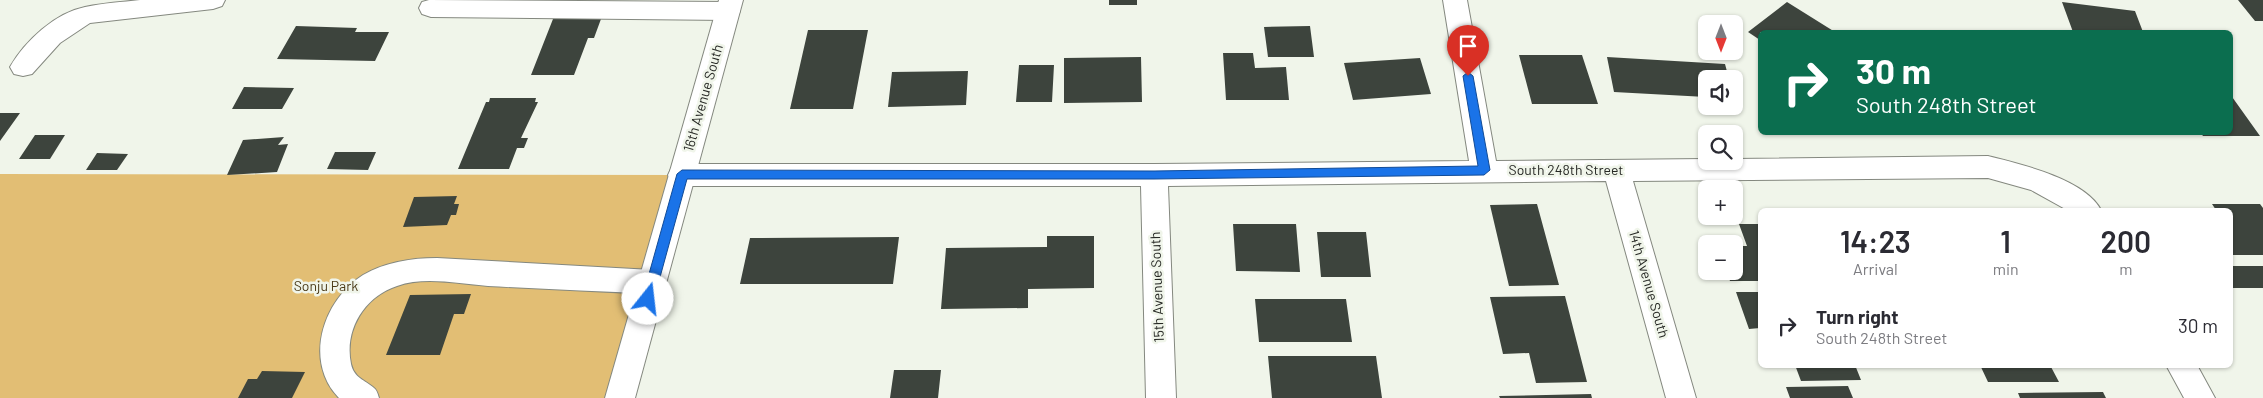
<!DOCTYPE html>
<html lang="en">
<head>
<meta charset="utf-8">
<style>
	:root { --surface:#fff; --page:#f7f7f7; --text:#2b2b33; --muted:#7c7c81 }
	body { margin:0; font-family:Barlow,sans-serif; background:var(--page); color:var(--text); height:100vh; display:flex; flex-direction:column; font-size:19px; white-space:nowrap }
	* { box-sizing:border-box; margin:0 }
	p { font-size:16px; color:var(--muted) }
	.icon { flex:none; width:28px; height:28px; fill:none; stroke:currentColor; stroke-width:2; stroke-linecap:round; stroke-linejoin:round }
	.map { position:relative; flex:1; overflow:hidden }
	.panel { position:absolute; left:1758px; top:208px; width:475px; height:160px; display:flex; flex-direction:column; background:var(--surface); border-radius:8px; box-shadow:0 1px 4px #0004 }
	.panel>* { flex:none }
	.hud { position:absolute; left:1758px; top:30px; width:475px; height:105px; border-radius:8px; box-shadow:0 1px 4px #0004; background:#0b6e4f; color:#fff; overflow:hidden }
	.needle { width:32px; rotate:180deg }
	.tools { position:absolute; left:1698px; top:15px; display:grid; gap:10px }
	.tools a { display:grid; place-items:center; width:45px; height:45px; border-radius:8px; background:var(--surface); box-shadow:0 1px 4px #0004; font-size:25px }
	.pin { position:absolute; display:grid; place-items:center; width:42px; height:42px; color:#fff; margin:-51px -21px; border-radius:50% 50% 50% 0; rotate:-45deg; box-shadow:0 0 5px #0007 }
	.pin .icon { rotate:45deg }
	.me { position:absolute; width:55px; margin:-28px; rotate:16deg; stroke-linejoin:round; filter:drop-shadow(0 0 4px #0008) }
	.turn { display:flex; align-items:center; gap:18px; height:105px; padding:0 15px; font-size:22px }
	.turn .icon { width:65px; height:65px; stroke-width:2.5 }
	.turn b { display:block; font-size:35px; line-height:42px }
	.eta { display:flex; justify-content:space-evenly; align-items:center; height:85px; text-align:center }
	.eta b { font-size:30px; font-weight:600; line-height:35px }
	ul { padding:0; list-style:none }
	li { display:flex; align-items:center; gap:15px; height:65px; padding:0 15px }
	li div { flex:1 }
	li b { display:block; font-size:19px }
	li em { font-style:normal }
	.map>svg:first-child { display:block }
</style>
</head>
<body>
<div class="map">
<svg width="2263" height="398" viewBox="0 0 2263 398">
	<rect width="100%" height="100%" fill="#f0f5ea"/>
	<path fill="#e2be74" d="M0 174 682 175 620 398H0Z"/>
	<path fill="#3d443d" d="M1109 0H1137V5H1109Z
		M2238 0H2263V21H2255Z
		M1787 2 1835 32H1760V40L1748 32Z
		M2062 2 2135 11 2143 32H2073Z
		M553 19H601L594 38H588L574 75H531Z
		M296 26 357 28 355 32H389L375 61 277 59Z
		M1310 26 1314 57H1268L1264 27Z
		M808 30H868L853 109H790Z
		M1223 53H1253L1255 68 1286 67 1289 100H1226Z
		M1519 55H1582L1598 104H1532Z
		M1141 57 1142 102 1064 103V58Z
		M1607 57 1725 64 1729 79H1706V97L1614 92Z
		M1420 58 1431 94 1353 100 1344 63Z
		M1019 65H1054L1052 102H1016Z
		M968 71 966 105 888 107 892 72Z
		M244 87 294 88 282 109H232Z
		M2230 94 2260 136H2203L2200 132H2230Z
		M490 98H536L535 102H538L521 138H528L524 148H517L509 169H458L486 102H489Z
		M0 113H20L0 141Z
		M35 135H65L50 159H19Z
		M284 137 278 145 288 144 277 172 227 175 243 140Z
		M335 152H376L368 170 327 169Z
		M97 153 128 154 117 170H86Z
		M457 196 454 204H459L456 215H451L447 225 403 227 414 197Z
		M1537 204 1559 285 1509 286 1490 205Z
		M2212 204H2260L2263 208V255H2230V233H2232L2230 230V210H2216Z
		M1233 224H1296L1300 272 1236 271Z
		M1739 224H1760V281H1730L1726 271H1734V246H1747Z
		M1317 232H1366L1371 277H1321Z
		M1047 236H1094V288L1028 289V308L941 309 946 248 1047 247Z
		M899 237 893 284H740L750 238Z
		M2230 266H2263V288H2230Z
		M1736 292H1760V328L1749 329Z
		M471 294 464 314H454L440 355H386L410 295Z
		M1565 296 1587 382 1536 383 1529 353 1503 354 1490 297Z
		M1255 299H1346L1352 342H1259Z
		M1268 356H1376L1382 398H1272Z
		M1795 365H1855L1861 380 1801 381Z
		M1980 365H2050L2059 382H1988Z
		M894 370H941L938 398H890Z
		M262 371 305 372 292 398H238L248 379H257Z
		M1848 386 1853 398H1790L1786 387Z
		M2103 392 2106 398H2020L2018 393Z
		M1591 394 1592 398H1500L1499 396Z"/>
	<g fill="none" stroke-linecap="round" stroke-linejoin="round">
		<defs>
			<path id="minor" d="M140 0H225L222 6 213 9 90 23 60 43 32 74 23 76 14 74 10 67C25 41 55 13 85 7 103 3 122 2 140 0Z
				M429 0 728 2 737 5 740 11 737 17 728 20 431 17 422 14 419 8 422 2Z
				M1443 0H1467L1496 161 1706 159V161H1734V159L1988 156C2020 164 2085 179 2101 210H2067L2031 190 1988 178 1633 181 1696 398H1666L1606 181 1168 186 1176 398H1146L1141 186H682L672 183 668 175 672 167 682 164H1154L1469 161Z
				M437 258 652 270 662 273 666 282 662 291 652 294C597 291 543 289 488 286 459 284 425 276 397 286 364 297 344 330 351 364 354 378 365 380 374 388 377 390 378 395 379 398H339C303 361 323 300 363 275 386 262 411 258 437 258Z
				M2166 365H2197L2215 398H2184Z"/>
			<path id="major" d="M719 0H743L635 398H605Z"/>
		</defs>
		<use href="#minor" stroke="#84887f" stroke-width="2"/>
		<use href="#major" stroke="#84887f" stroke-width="2"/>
		<use href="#minor" fill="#fff" fill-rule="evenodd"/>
		<use href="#major" fill="#fff" fill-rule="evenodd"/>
	</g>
	<path fill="#1a73e8" stroke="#114b97" d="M1468 72 1473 76 1490 170 1484 175 1154 179H687L654 299 652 302H643L642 299 677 174 682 170 1154 171 1478 166 1463 76Z"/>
	<g text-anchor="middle" stroke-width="5" stroke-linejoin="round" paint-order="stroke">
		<g font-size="14" fill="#262824" stroke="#f0f5ea">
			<text transform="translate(703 98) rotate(-74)" y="5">16th Avenue South</text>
			<text x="1566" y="175">South 248th Street</text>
			<text transform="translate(1649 284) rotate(74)" y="5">14th Avenue South</text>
			<text transform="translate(1157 287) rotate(-92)" y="5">15th Avenue South</text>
		</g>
		<g font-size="14" fill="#4b3b19" stroke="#f0f5ea">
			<text x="326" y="291">Sonju Park</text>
		</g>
	</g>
</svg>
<div class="tools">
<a><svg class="needle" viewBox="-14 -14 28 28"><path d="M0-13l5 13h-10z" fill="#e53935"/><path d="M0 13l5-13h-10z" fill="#7c7c81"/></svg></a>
<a><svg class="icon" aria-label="sound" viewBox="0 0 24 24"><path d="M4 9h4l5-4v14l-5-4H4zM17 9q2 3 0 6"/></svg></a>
<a><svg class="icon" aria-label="search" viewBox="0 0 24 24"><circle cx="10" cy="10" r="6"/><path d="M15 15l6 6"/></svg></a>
<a>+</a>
<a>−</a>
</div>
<div class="pin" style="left:1468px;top:76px;background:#d93025"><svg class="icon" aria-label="arrive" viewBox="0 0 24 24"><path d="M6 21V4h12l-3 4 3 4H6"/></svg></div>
<svg class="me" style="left:648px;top:299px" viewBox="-20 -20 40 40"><circle r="19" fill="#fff"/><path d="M0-13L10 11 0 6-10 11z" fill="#1a73e8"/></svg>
<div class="hud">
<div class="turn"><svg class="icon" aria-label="right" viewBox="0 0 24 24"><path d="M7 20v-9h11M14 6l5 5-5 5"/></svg><div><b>30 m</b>South 248th Street</div></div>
</div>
<section class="panel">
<div class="eta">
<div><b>14:23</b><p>Arrival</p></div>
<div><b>1</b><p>min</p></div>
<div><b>200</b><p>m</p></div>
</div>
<ul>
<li><svg class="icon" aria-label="right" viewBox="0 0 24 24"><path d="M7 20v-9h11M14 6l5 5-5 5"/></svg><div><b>Turn right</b><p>South 248th Street</p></div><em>30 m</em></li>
</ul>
</section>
</div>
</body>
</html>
